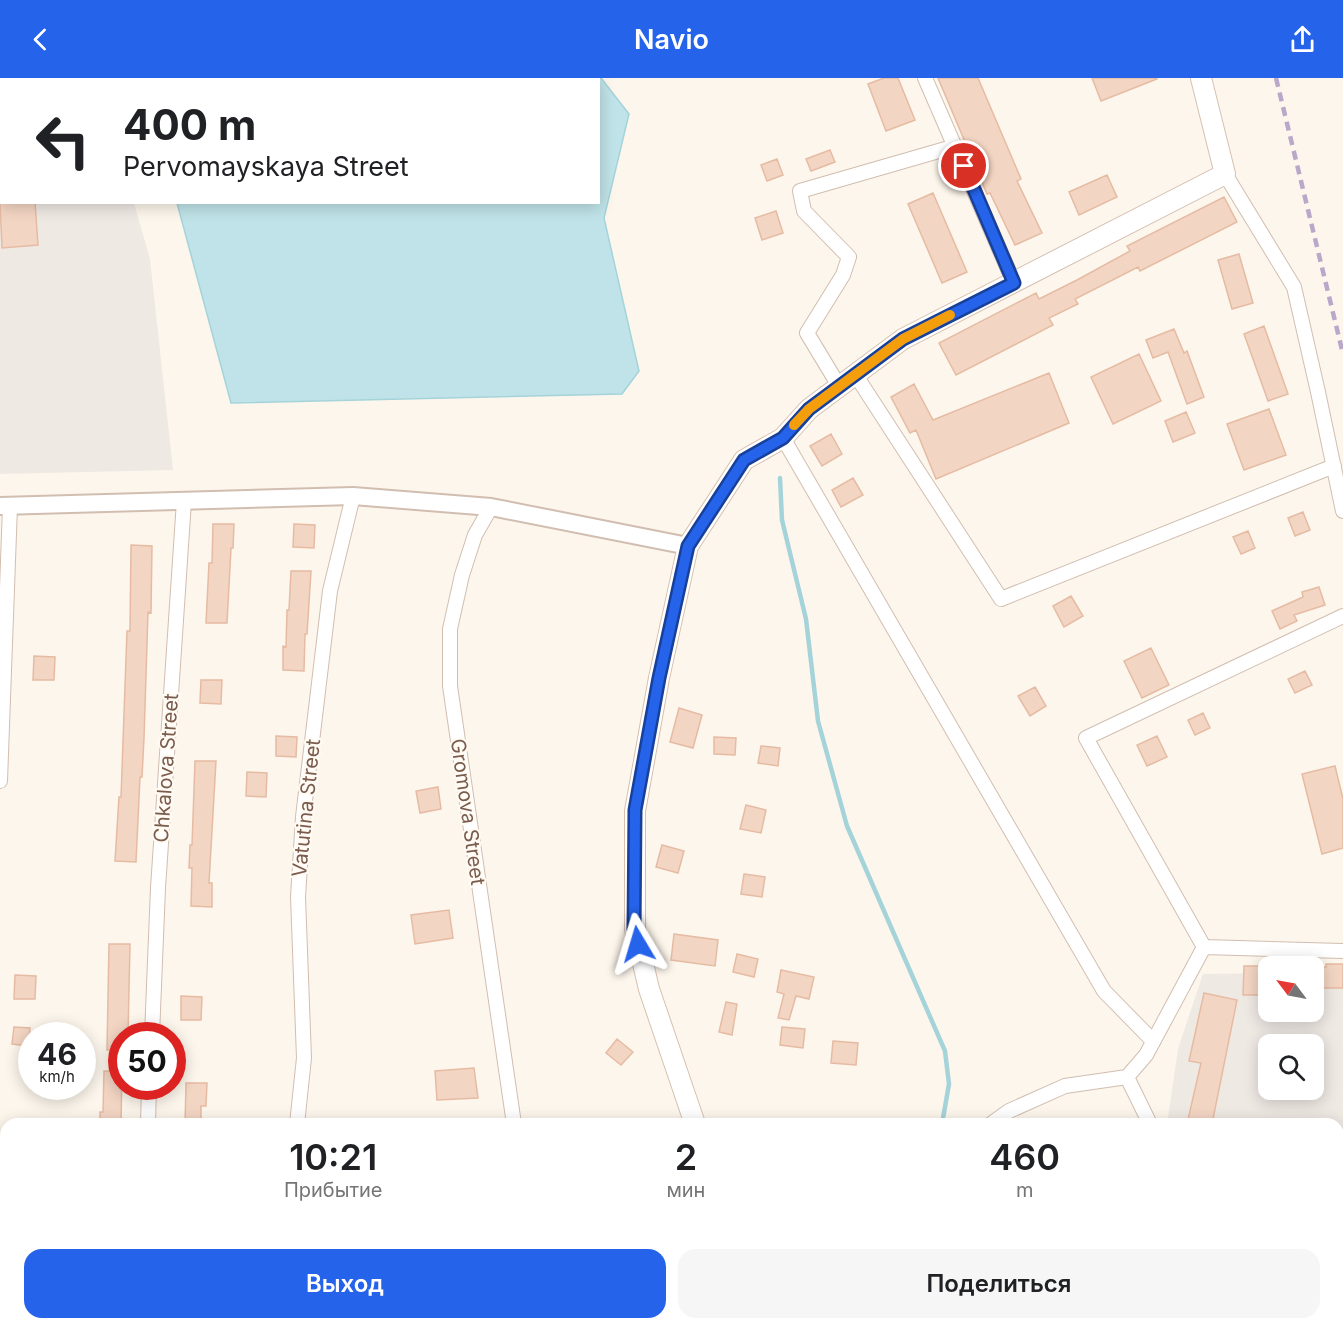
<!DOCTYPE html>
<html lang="ru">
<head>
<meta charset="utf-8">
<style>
	:root { --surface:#fff; --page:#f6f6f6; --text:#202124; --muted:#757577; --accent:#2563eb }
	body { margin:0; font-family:Inter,sans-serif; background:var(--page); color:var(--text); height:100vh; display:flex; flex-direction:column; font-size:22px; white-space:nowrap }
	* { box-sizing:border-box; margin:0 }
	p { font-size:20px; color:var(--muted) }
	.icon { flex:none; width:33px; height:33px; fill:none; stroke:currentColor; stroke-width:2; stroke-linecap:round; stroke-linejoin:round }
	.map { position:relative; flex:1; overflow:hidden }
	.side { position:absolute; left:0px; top:1040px; width:1344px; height:212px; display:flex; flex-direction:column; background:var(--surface); border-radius:18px 18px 0 0; box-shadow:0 3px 15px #0003 }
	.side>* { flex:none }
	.hud { position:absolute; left:0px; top:0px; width:600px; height:126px; box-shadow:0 3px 15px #0003; background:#fff; color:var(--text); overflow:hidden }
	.needle { width:39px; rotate:302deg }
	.tools { position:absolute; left:1258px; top:878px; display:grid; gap:12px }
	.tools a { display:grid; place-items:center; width:66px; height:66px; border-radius:12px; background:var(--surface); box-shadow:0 3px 15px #0003; font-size:30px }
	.speed { position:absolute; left:18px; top:944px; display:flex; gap:12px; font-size:30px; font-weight:700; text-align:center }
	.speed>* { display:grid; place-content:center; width:78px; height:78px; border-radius:50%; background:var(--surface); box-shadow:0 3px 15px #0003; line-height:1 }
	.speed small { font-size:15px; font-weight:400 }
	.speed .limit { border:9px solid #d22; background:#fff; color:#111 }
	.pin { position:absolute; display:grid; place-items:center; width:51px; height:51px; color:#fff; margin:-26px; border:3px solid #fff; border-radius:50%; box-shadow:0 2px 6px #0007 }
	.me { position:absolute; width:66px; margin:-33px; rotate:353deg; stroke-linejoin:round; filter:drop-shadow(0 0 4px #0008) }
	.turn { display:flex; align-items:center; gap:21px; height:126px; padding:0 24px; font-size:27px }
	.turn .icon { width:78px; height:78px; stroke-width:2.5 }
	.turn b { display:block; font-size:42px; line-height:51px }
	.eta { display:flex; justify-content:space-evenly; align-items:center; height:102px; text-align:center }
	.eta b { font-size:36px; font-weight:600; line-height:42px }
	.button { display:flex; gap:12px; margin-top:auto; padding:12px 24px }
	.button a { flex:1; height:69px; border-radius:18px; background:var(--accent); color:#fff; font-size:24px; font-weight:600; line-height:69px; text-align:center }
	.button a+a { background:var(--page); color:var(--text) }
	header { display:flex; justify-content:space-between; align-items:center; height:78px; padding:0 24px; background:var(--accent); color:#fff; font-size:27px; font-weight:600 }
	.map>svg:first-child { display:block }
</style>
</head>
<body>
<header><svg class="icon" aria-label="back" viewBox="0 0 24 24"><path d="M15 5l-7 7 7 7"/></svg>Navio<svg class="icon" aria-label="share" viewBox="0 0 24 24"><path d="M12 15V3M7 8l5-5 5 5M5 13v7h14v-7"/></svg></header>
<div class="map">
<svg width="1343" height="1250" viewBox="0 0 1343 1250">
	<rect width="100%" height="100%" fill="#fdf6ec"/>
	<path fill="#efe9e4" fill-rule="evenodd" d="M0 0H99V1L2 2V124L134 125 150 181 173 392 0 396Z
		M1343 893V1132L1338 1131V1046H1167L1178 971 1203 896 1269 895V933H1314V894ZM1269 966H1314V1011H1269Z"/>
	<path fill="#bfe3e8" stroke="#a5d3da" stroke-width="1.5" d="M144 0H601L629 36 604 140 639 293 622 316 231 325 177 125 598 124V2Z"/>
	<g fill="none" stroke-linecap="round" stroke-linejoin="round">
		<path stroke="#a5d3da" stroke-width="4.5" d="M780 400 782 442 806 541 818 643 847 748 945 973 949 1006 942 1046
			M861 1250 863 1245"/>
	</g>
	<path fill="#f3d5c3" stroke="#e6bba3" stroke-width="1.5" d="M884 0H898L915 42 886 53 868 6Z
		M938 0H978L1021 101 1017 103 1042 155 1015 167 990 115 987 116Z
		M1092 0H1157V1L1101 23Z
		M830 72 835 84 811 93 806 81Z
		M777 81 783 97 767 103 761 87Z
		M1107 97 1117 119 1079 137 1069 114Z
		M933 115 967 194 942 205 908 126Z
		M1224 119 1237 144 1140 193 1138 189 1075 221 1078 226 1049 240 1053 247 956 297 939 265 1036 215 1039 221 1077 202 1130 173 1127 168Z
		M0 124H35L38 167 2 170Z
		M776 133 783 155 762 162 755 140Z
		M1239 176 1253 225 1232 231 1218 182Z
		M1264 248 1288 316 1268 323 1244 256Z
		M1174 251 1184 275 1187 273 1204 319 1187 326 1168 274 1153 280 1146 262Z
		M1139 276 1161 323 1113 346 1091 299Z
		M1049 295 1069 345 936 401 916 352 910 355 891 319 914 306 933 342Z
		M1269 331 1286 377 1244 392 1227 346Z
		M1186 334 1195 355 1173 364 1165 343Z
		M831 356 842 376 822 388 810 368Z
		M853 400 863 417 841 429 832 412Z
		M1303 434 1310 452 1295 458 1288 440Z
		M213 446H234L233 470H231L227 545H206L209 485H212Z
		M294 446 315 447 314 470 293 469Z
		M1248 453 1255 470 1241 476 1233 459Z
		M131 467 152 468 151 535 148 534 144 660 142 699H140L136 784 115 783 119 719H121L127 553H130Z
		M291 493H311L307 556H305L304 593 283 592V568L286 569 287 532H289Z
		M1319 509 1325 527 1294 537 1297 543 1280 551 1272 533 1303 519 1302 514Z
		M1071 518 1083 538 1064 549 1053 528Z
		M1151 570 1169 607 1142 620 1124 583Z
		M34 578 55 579 54 602H33Z
		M1305 593 1312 607 1295 615 1288 601Z
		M201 602H222L221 626 200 625Z
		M1035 609 1046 628 1030 638 1018 618Z
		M679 630 702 637 693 670 670 664Z
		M1203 635 1210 650 1195 657 1188 642Z
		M276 658 297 659 296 679 276 678Z
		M1157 658 1167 679 1147 688 1137 667Z
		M714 659 736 660 735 677 714 676Z
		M761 668 780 670 778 688 758 685Z
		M195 683H216L209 805H212V829L191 828 192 790H189L190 767H192Z
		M1335 688 1343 721V770L1322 776 1302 696Z
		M247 694 267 695 266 719 246 718Z
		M438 709 441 731 420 735 416 713Z
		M746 727 766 732 761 755 740 751Z
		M662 767 684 773 678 795 656 789Z
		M744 796 765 799 762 819 741 816Z
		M449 832 453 860 415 866 411 837Z
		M674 856 718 862 715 888 671 882Z
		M109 866H130L128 957H122V972H107Z
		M737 876 758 881 754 899 733 894Z
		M1326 886H1343V910H1314V889H1326Z
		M1244 888H1269V917H1243Z
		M781 892 814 899 809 921 796 918 789 942 778 940 784 916 777 914Z
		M15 897 36 898 35 921H14Z
		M1204 915 1237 922 1212 1046H1187L1201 985 1189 983Z
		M181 918 202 919 201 942H181Z
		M726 924 737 926 732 957 719 954Z
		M14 949 30 950 28 968 12 966Z
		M782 949 805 951 803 970 780 967Z
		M617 961 633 974 621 987 606 975Z
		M833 963 858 965 856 987 831 985Z
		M474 990 478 1020 437 1022 435 993Z
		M104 993H122L121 1046H100V1034H103Z
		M186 1005H207L206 1028H201V1046H185Z"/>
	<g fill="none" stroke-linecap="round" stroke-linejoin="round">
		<defs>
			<path id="minor" d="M925 0 1014 205
				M1225 96 1294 209 1318 314 1343 433
				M855 296 1001 521 1334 388
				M839 308 807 255 843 197 849 179 804 133 800 113 956 68
				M783 360 1104 913 1153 963
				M491 429 475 457 462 497 450 551V608L514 1046
				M0 703 10 428
				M1204 869 1343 873
				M152 957 158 810 184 423
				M1127 999 1150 1046
				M148 1046 149 1008
				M297 1046 304 980 298 819 303 739 330 513 353 418
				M991 1046 1009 1033 1065 1008 1127 999 1146 977 1204 869 1086 660 1343 538
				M136 1250 137 1245
				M277 1250 278 1245
				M458 1250 460 1245
				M1182 1250 1184 1245"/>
			<path id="tertiary" d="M0 428 353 418 491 429 688 468"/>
			<path id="secondary" d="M695 1046 649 911 635 851V733L659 600 688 468 744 382 783 360 809 331 903 261 1225 96 1201 0
				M714 1250 716 1245"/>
		</defs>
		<use href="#minor" stroke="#d1beb0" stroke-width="16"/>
		<use href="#tertiary" stroke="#d1beb0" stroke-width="20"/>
		<use href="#secondary" stroke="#d6c0b0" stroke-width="22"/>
		<use href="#minor" stroke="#fff" stroke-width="14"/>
		<use href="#tertiary" stroke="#fff" stroke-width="16"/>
		<use href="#secondary" stroke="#fff" stroke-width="20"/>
		<path stroke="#b9a8c9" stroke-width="4.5" stroke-dasharray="9 6" stroke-linecap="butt" d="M1276 0 1343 276"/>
	</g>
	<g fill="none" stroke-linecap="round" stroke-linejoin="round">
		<defs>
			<path id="route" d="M638 866 634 851 635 732 659 600 688 468 744 382 783 360 809 331 903 261 1014 205 964 88"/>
		</defs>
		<use href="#route" stroke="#184099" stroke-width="15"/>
		<use href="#route" stroke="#2563eb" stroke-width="10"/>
		<path stroke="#f59e0b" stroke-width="10" d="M794 347 809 331 903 261 950 237"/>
	</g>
	<g text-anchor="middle" stroke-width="4.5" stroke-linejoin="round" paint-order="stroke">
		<g font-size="20" fill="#7a5c4d" stroke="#fffaf3">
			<text transform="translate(166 690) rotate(-86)" y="7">Chkalova Street</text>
			<text transform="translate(306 730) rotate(-84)" y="7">Vatutina Street</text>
			<text transform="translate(468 734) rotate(82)" y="7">Gromova Street</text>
		</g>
	</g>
</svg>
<div class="tools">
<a><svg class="needle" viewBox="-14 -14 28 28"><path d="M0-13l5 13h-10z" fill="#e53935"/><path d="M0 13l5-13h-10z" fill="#757577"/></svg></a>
<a><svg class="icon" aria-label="search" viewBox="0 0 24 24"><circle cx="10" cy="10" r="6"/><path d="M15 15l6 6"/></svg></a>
</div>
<div class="speed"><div>46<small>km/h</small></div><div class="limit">50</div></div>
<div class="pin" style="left:964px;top:88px;background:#d93025"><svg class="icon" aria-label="arrive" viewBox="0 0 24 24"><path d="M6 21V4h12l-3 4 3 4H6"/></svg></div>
<svg class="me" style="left:638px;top:866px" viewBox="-20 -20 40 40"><path d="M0-17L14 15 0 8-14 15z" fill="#2563eb" stroke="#fff" stroke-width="4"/></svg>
<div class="hud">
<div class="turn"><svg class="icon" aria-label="left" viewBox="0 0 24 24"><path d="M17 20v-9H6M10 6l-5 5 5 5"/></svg><div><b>400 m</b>Pervomayskaya Street</div></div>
</div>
<section class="side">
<div class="eta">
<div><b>10:21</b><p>Прибытие</p></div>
<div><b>2</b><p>мин</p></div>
<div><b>460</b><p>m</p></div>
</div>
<div class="button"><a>Выход</a><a>Поделиться</a></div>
</section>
</div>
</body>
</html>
